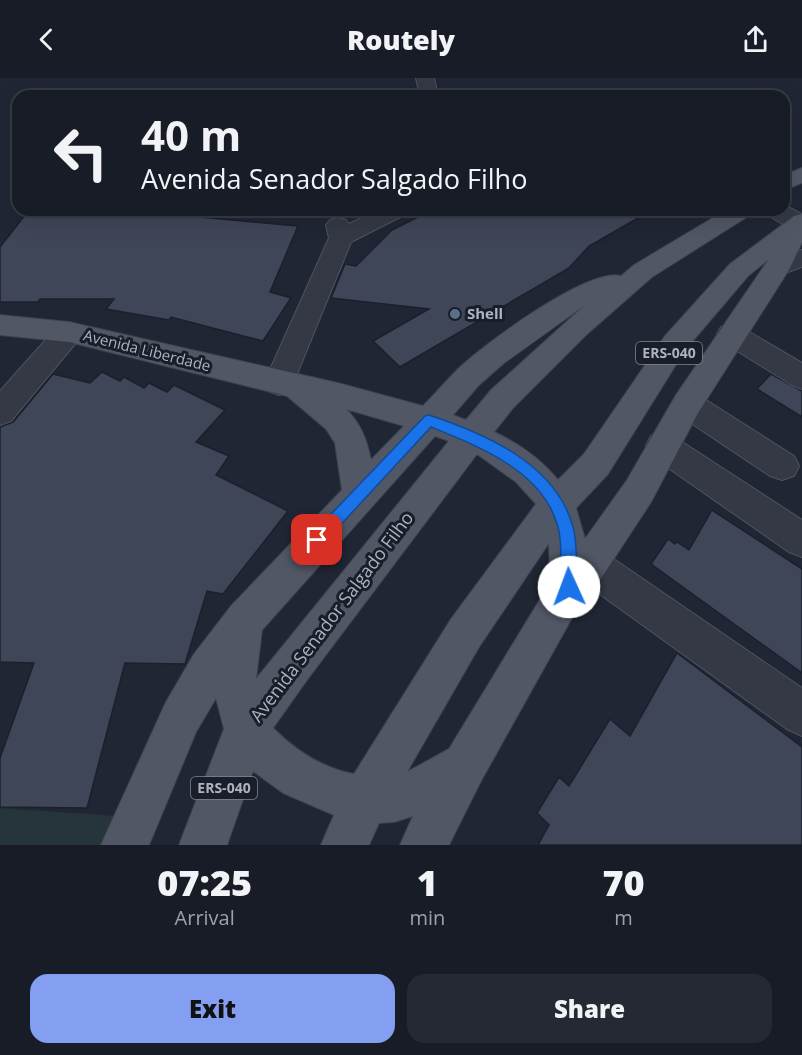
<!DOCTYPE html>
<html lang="en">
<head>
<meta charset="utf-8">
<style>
	:root { --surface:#181c27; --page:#252933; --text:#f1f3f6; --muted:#9fa1a7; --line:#363a44; --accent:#849ff1 }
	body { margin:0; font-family:"Open Sans",sans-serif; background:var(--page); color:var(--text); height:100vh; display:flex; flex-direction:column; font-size:22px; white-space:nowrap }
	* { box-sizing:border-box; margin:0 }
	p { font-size:20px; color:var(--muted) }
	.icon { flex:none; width:33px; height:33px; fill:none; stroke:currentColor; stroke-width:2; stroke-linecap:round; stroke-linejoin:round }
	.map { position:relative; height:767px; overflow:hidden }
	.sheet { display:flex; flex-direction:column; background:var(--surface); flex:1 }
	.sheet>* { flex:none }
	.guide { position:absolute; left:12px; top:12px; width:778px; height:126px; border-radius:18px; box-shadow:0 6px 24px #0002,0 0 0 2px var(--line); background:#181c27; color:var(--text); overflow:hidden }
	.pin { position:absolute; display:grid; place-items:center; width:51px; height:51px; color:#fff; margin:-26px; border-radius:12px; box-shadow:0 3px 9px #0006 }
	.me { position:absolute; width:66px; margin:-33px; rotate:358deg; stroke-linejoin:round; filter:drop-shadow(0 0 4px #0008) }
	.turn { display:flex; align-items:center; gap:21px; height:126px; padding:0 30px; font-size:27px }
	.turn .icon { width:78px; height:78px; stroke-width:2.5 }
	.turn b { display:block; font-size:42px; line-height:51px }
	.eta { display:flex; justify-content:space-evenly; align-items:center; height:102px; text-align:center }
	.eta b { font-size:36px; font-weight:800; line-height:42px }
	.button { display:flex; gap:12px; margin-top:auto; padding:12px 30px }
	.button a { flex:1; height:69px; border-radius:18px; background:var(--accent); color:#111; font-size:24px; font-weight:800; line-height:69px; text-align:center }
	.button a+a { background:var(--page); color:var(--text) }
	header { display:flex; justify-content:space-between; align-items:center; height:78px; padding:0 30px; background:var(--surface); font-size:27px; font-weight:800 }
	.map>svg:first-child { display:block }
</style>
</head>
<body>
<header><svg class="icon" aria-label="back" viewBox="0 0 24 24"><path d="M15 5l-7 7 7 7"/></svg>Routely<svg class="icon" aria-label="share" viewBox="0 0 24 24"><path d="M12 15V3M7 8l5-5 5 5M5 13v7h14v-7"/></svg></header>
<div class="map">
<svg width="802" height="767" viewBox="0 0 802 767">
	<rect width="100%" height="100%" fill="#202634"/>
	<path fill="#253539" d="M0 730 117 738 104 767H0Z"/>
	<path fill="#3f4657" stroke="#1b202c" stroke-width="1.5" d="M29 132H200V139L298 148 270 214 291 220 263 263 171 239 169 242 106 231 114 221H40L38 224H0V169Z
		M432 132H652L589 168 569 190 400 289 373 263 429 231 331 220 345 186 356 188 392 152Z
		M102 294 120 303 124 299 144 310 149 305 167 314 174 307 225 332 196 364 229 378 216 397 288 433 223 516 207 513 185 586 125 585 87 730 0 729V680L34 585 0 584V349L13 344 53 296 90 305Z
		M771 296 802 313V339L757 311Z
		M712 432 802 491V595L651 486 668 461 675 466 677 464 689 472Z
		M677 575 802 669V767H538L549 747 537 735 559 699 569 708 610 641 630 658Z"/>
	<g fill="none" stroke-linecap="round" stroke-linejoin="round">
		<defs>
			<path id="minor" d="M416 0H434L438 18H420Z
				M784 127 802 136V151C790 150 771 142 765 132H784Z
				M378 132H407L404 137 351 164 290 313 279 317 268 313 264 305 329 160 326 147 330 142 338 140 346 142 349 146Z
				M802 172V189L777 198 768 196 764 190 768 184Z
				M69 244 79 247 83 254 79 261 11 343 0 347V313L59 247Z
				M731 246 741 249 802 285V311L792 307 721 263 717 256 721 249Z
				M687 314 698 317 794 378 799 388 794 398 782 402 770 398 676 335 672 326 676 317Z
				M662 354 673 358 802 442V479L789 474 651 378 646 368 651 358Z
				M589 468 602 473 802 610V658L787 651 576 499 570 486 576 473Z"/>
			<path id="major" d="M802 90V105L784 112V97Z
				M726 132H753L750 137 652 199 586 257 513 330 494 354C518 365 541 381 558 402L584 376 665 258 730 186 794 138 802 136V164L790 190 698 335 651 424 602 499 582 522 481 703 449 767H400L413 738 394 744 379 745 369 767H321L334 737 283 715 253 693 227 767H179L224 651 216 620 196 654 149 767H101L166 624 194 576 231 528 342 412 335 365 326 351 287 318 69 264 0 257V237L69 244 338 305 423 328C435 316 446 303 458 291 483 267 588 189 621 198L634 187ZM769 181 676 317 627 402 585 461 576 430 608 396 685 272 748 198ZM585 227 491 312 466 342 453 337 479 307 504 285ZM346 331 404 348 371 382C367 362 361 346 346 331ZM435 358 449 363 256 601 262 552ZM477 376 516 404 536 426 451 541 354 696C322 690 296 673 273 650L307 602ZM549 465 550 505 449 671 407 694 479 569Z"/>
		</defs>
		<use href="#minor" stroke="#4e5360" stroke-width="2"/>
		<use href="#major" stroke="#3d424f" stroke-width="2"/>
		<use href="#minor" fill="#343945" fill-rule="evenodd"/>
		<use href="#major" fill="#515765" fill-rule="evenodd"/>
	</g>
	<path fill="#1a73e8" stroke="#114b97" stroke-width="1.5" d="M429 337C486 356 556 386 573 449 578 467 576 490 577 509L575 515 569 517 564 515 561 509C560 490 563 467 558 449 543 393 480 369 431 349L322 467 317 470 311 467 309 462 311 457 425 338Z"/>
	<circle fill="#5c6f8a" stroke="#191e2a" stroke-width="2" cx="455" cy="236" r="6"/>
	<g text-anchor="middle" stroke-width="6" stroke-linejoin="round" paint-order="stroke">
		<g fill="#191e2a" stroke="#818694" stroke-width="1.5">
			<rect x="636" y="264" width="66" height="22" rx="4.5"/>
			<rect x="191" y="699" width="66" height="22" rx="4.5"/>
		</g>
		<g font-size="14" font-weight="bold" fill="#aeb3c2">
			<text x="669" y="280">ERS-040</text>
			<text x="224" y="715">ERS-040</text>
		</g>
		<g font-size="15" font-weight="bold" fill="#aeb3c2" stroke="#191e2a" text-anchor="start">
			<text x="467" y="241">Shell</text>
		</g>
		<g font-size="15" fill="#aeb3c2" stroke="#191e2a">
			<text transform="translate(147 273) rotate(14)" y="5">Avenida Liberdade</text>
		</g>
		<g font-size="18" fill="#aeb3c2" stroke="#191e2a">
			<text transform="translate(332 539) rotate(-53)" y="6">Avenida Senador Salgado Filho</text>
		</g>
	</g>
</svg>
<div class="pin" style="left:317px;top:462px;background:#d93025"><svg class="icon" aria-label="arrive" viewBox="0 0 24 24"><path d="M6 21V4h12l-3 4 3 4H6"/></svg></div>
<svg class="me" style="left:569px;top:509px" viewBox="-20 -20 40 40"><circle r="19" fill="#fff"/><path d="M0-13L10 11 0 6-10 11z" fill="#1a73e8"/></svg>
<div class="guide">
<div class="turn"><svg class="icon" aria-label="left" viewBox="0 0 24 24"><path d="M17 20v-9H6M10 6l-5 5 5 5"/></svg><div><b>40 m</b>Avenida Senador Salgado Filho</div></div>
</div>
</div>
<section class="sheet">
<div class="eta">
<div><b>07:25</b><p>Arrival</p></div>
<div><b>1</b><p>min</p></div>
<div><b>70</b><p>m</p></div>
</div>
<div class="button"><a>Exit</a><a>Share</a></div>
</section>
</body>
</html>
